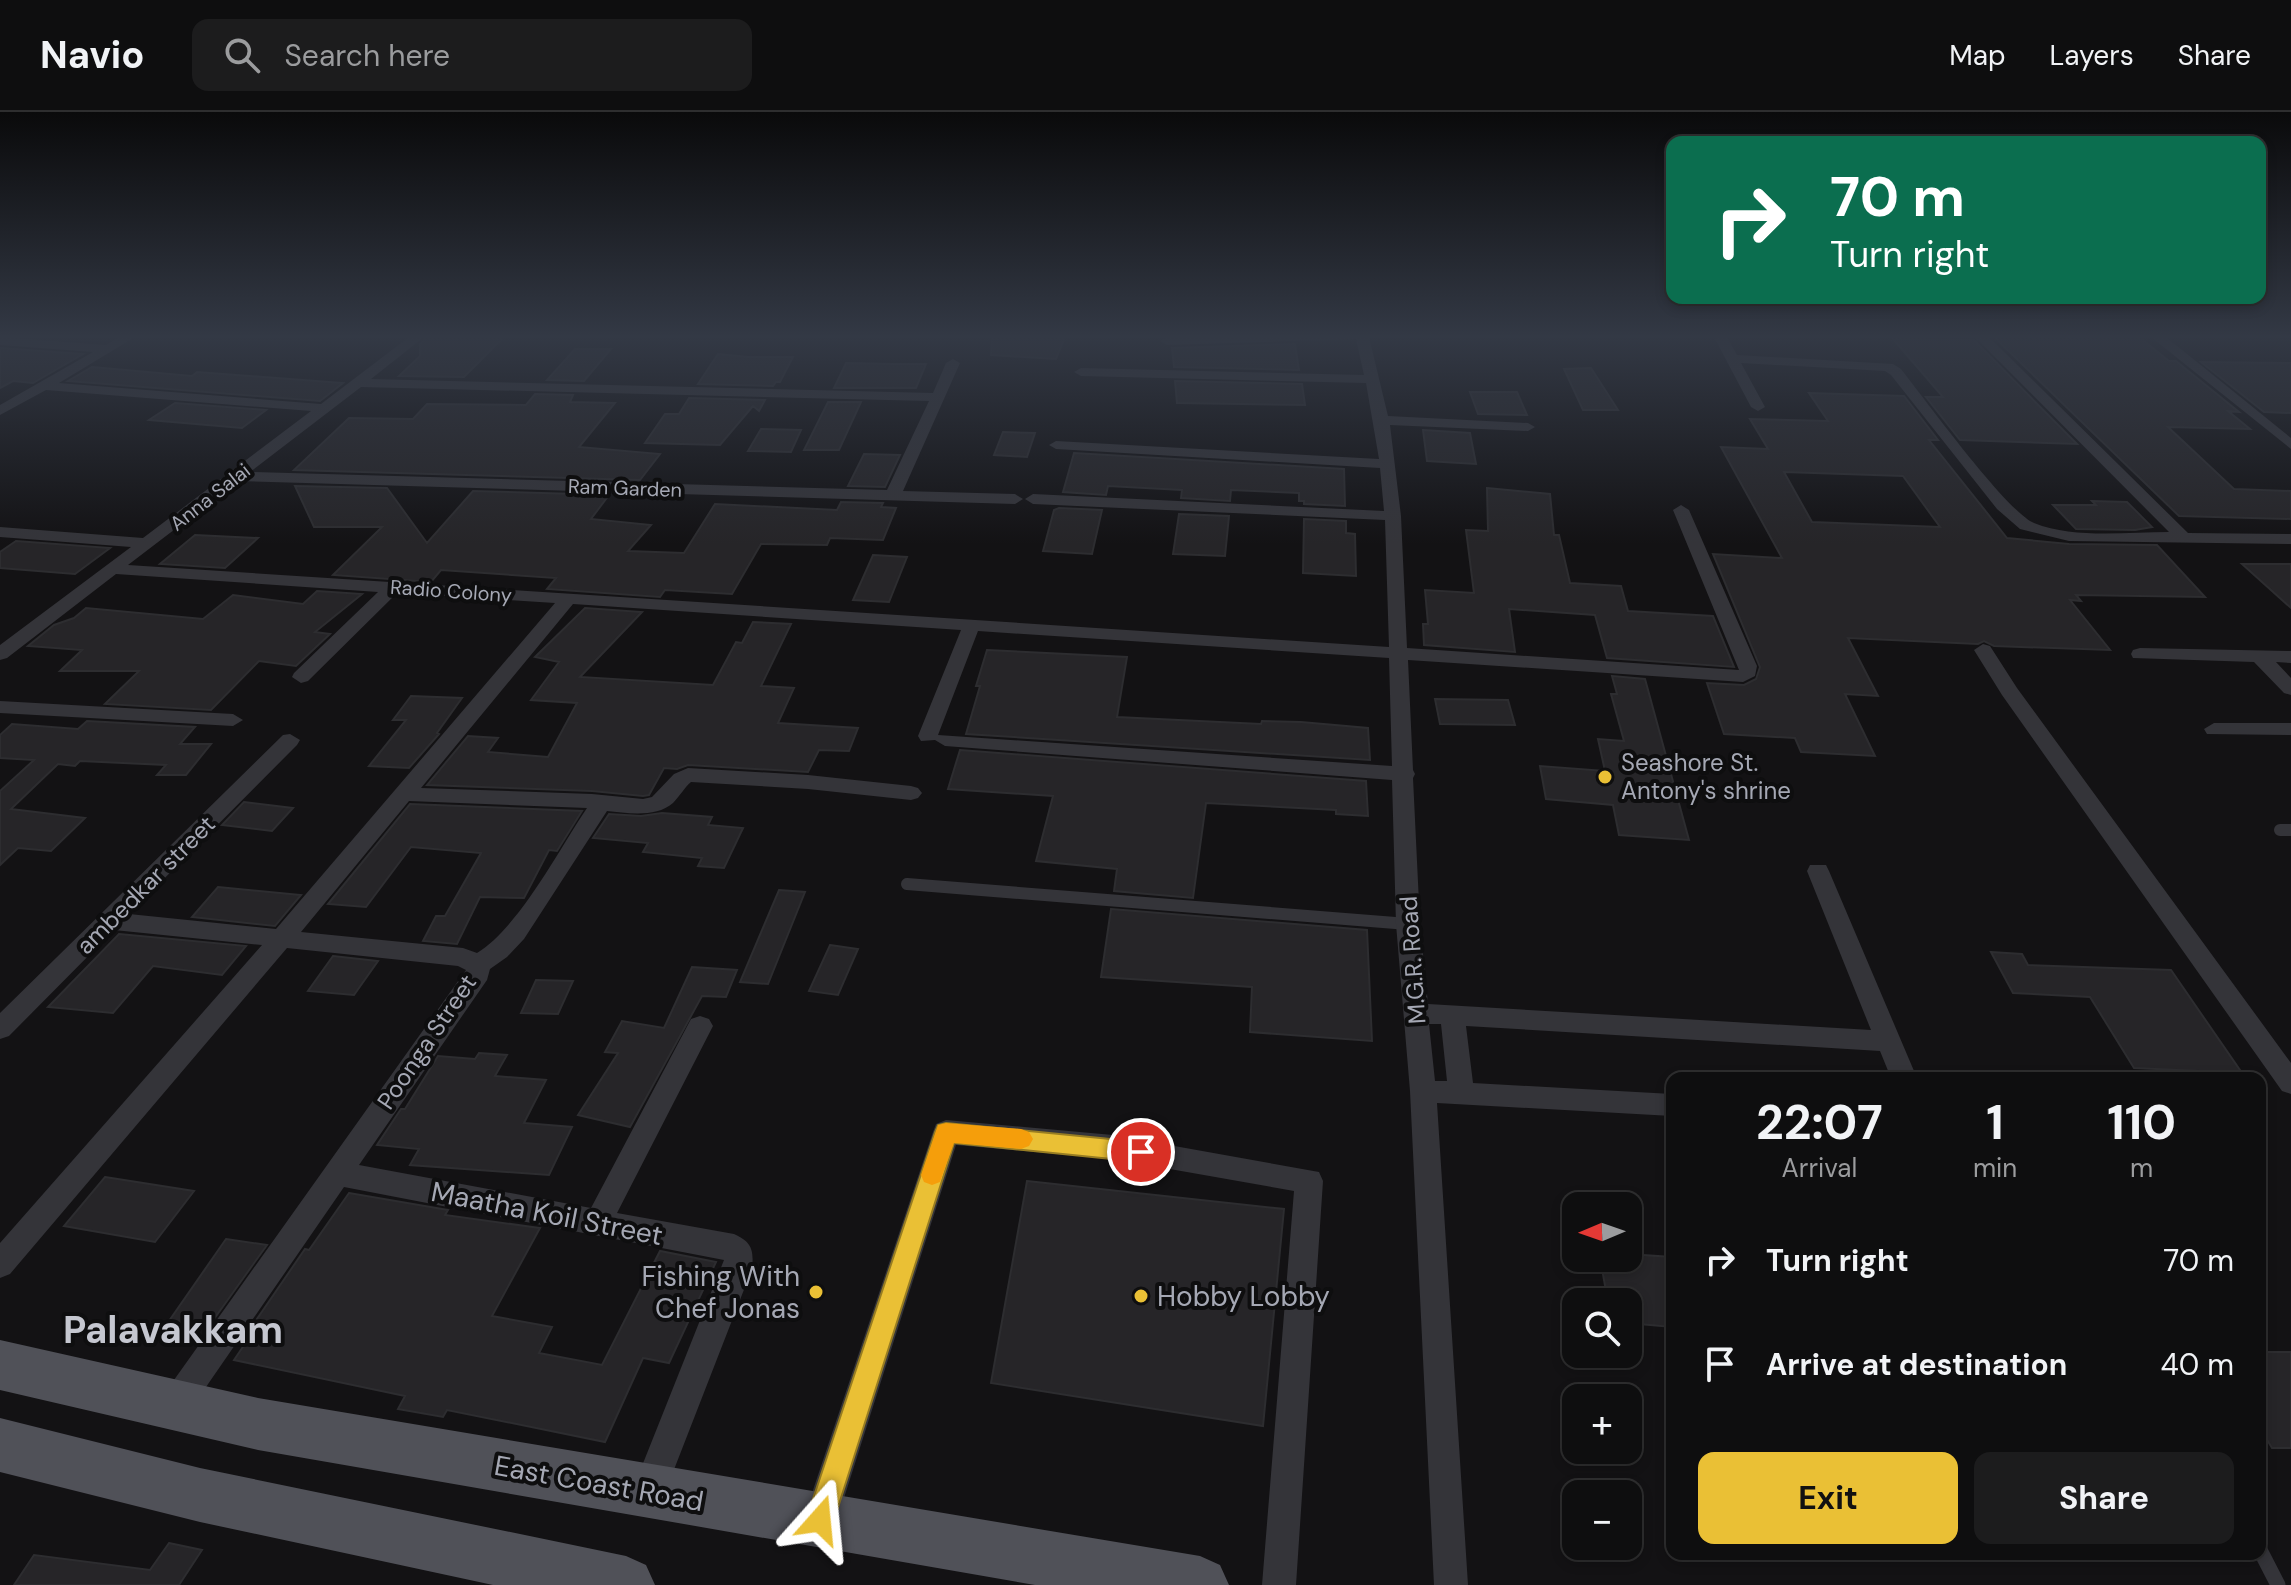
<!DOCTYPE html>
<html lang="en">
<head>
<meta charset="utf-8">
<style>
	:root { --surface:#0e0e0f; --page:#1c1c1d; --text:#f1f3f6; --muted:#9b9c9e; --line:#2e2e2f; --accent:#eac035 }
	body { margin:0; font-family:"DM Sans",sans-serif; background:var(--page); color:var(--text); height:100vh; display:flex; flex-direction:column; font-size:30px; white-space:nowrap }
	* { box-sizing:border-box; margin:0 }
	p { font-size:26px; color:var(--muted) }
	.icon { flex:none; width:44px; height:44px; fill:none; stroke:currentColor; stroke-width:2; stroke-linecap:round; stroke-linejoin:round }
	.map { position:relative; flex:1; overflow:hidden }
	.side { position:absolute; left:1666px; top:960px; width:600px; height:488px; display:flex; flex-direction:column; background:var(--surface); border-radius:16px; box-shadow:0 4px 12px #0003,0 0 0 2px var(--line) }
	.side>* { flex:none }
	.top-card { position:absolute; left:1666px; top:24px; width:600px; height:168px; border-radius:16px; box-shadow:0 4px 12px #0003,0 0 0 2px var(--line); background:#0b6e4f; color:#fff; overflow:hidden }
	.needle { width:52px; rotate:268deg }
	.buttons { position:absolute; left:1562px; top:1080px; display:grid; gap:16px }
	.buttons a { display:grid; place-items:center; width:80px; height:80px; border-radius:16px; background:var(--surface); box-shadow:0 4px 12px #0003,0 0 0 2px var(--line); font-size:40px }
	.pin { position:absolute; display:grid; place-items:center; width:68px; height:68px; color:#fff; margin:-34px; border:4px solid #fff; border-radius:50%; box-shadow:0 2px 8px #0007 }
	.me { position:absolute; width:88px; margin:-44px; rotate:18deg; stroke-linejoin:round; filter:drop-shadow(0 0 6px #0008) }
	.turn { display:flex; align-items:center; gap:28px; height:168px; padding:0 32px; font-size:36px }
	.turn .icon { width:104px; height:104px; stroke-width:2.5 }
	.turn b { display:block; font-size:56px; line-height:68px }
	.eta { display:flex; justify-content:space-evenly; align-items:center; height:136px; text-align:center }
	.eta b { font-size:48px; font-weight:700; line-height:56px }
	.action { display:flex; gap:16px; margin-top:auto; padding:16px 32px }
	.action a { flex:1; height:92px; border-radius:16px; background:var(--accent); color:#111; font-size:32px; font-weight:700; line-height:92px; text-align:center }
	.action a+a { background:var(--page); color:var(--text) }
	ul { padding:0; list-style:none }
	li { display:flex; align-items:center; gap:24px; height:104px; padding:0 32px }
	li div { flex:1 }
	li b { display:block; font-size:30px }
	li em { font-style:normal }
	header { display:flex; align-items:center; gap:48px; box-sizing:border-box; height:112px; padding:0 40px; background:var(--surface); border-bottom:2px solid var(--line) }
	header strong { font-size:38px }
	nav { display:flex; gap:44px; margin-inline-start:auto; font-size:28px }
	.search { width:560px; height:72px; background:var(--page); display:flex; align-items:center; gap:20px; box-sizing:border-box; padding:0 28px; border-radius:16px; color:var(--muted); font-size:30px }
	.map>svg:first-child { display:block }
</style>
</head>
<body>
<header>
<strong>Navio</strong>
<div class="search"><svg class="icon" aria-label="search" viewBox="0 0 24 24"><circle cx="10" cy="10" r="6"/><path d="M15 15l6 6"/></svg>Search here</div>
<nav><a>Map</a><a>Layers</a><a>Share</a></nav>
</header>
<div class="map">
<svg width="2291" height="1473" viewBox="0 0 2291 1473">
	<rect width="100%" height="100%" fill="#131214"/>
	<path fill="#262528" stroke="#2d2d30" stroke-width="2" fill-rule="evenodd" d="M427 225H504L464 265 399 264 420 244V232Z
		M992 225H1065L1056 247 991 243Z
		M1994 225H2139L2169 249H2176L2239 300 2228 299 2250 317 2168 315 2234 377 2291 379V407L2179 404Z
		M1893 227 1974 228 2077 332 1960 328 1926 285H1943Z
		M1295 232 1299 258 1174 255 1172 236Z
		M0 236 83 242 33 271 13 269 0 276Z
		M575 237H611L584 269 547 268Z
		M718 242 748 245H793L780 270H776L773 274 698 272Z
		M2201 250 2291 251V301L2264 300Z
		M846 251 893 252H926L916 276H834Z
		M92 255 192 264 197 260 343 271 320 289 68 269Z
		M1591 256 1618 298H1583L1564 257Z
		M1175 269 1302 272 1305 293 1177 291Z
		M1470 280H1517L1527 303 1478 302Z
		M1809 281 1904 284 1938 328H1929L2007 426 2069 432 2157 433 2205 485 2076 483 2081 489 2070 488 2110 538 1994 534 1984 529 1978 532 1848 526 1878 584 1845 582 1875 644 1801 640 1795 626 1724 622 1707 571 1744 573 1756 567 1760 555 1713 442 1782 446 1721 335 1768 337 1750 307 1828 309ZM1784 360 1903 364 1940 415 1812 410Z
		M535 282 573 283 570 290 615 291 579 335 660 342 640 368 294 358 349 306 413 307 427 292 526 293Z
		M689 286 765 288 759 299 753 294 720 333 645 331 665 302H679Z
		M828 290H861L839 338H804Z
		M175 291 266 298 242 316 149 308Z
		M761 317 801 318 791 340 748 339Z
		M1423 318 1470 321 1476 352 1427 349Z
		M1003 320 1035 321 1027 345 994 343Z
		M1074 341 1344 357 1345 394 1304 392V389H1299V381L1231 378 1230 389 1181 386 1182 378 1108 374 1106 383 1063 380Z
		M864 342 900 343 885 375 848 374Z
		M295 374 387 376 427 431 473 379 609 383 591 407 651 413 628 439 684 441 715 392 837 398 841 390 883 391 881 395 896 396 883 428 830 426 827 433 761 432 732 482 665 478 660 485 547 477 556 466 441 458 431 470 333 463 382 415H314Z
		M1487 376 1550 382 1554 423H1559L1570 471 1621 474 1628 499 1713 504 1734 555 1607 546 1595 503 1509 497 1515 540 1424 533 1423 512H1428L1425 478 1474 481 1466 418 1488 419Z
		M2092 389 2127 390 2152 415 2135 418 2076 417 2053 393H2096Z
		M1059 396 1102 398 1092 442 1043 439 1054 398Z
		M1179 402 1229 404 1225 444 1173 442Z
		M1304 407 1346 409V421L1355 422 1356 464 1303 461Z
		M195 423 258 426 225 456 160 452Z
		M16 429 110 436 75 462 0 456V440Z
		M873 443 907 445 889 490 853 488Z
		M2242 452H2291V496Z
		M317 479 362 482 315 520 330 522 296 554 259 549 211 598 105 592 139 559H60L82 538 28 534 54 513 74 506 86 496 203 507 233 483 303 492Z
		M585 496 642 500 580 565 713 573 736 530 742 531 753 510 791 512 761 574 794 576 778 611 858 616 849 639 819 638 808 660 688 653 677 657 664 656 649 683 643 684 592 679 427 673 468 624 498 626 488 640 548 645 577 591 531 588 559 550 535 545Z
		M987 538 1127 545 1117 605 1261 612 1262 609 1301 610 1368 616 1370 648 966 622 980 574H976Z
		M1612 564 1645 567 1689 728 1619 723 1613 693 1546 687 1540 654 1605 659 1598 627 1624 629 1611 582H1617Z
		M411 584 462 586 437 621 439 622 409 656 369 654 406 608H393Z
		M1435 587 1508 588 1515 613 1440 612Z
		M87 609 195 615 180 632H211L186 663H157L166 653 80 649 75 654 58 652 11 697 85 706 51 739 18 736 0 753V679L34 648 0 646V623L12 612 78 617Z
		M960 638 1366 669 1368 704 1336 702V698L1206 691 1193 786 1114 779 1117 757 1036 749 1053 684 948 677Z
		M244 690 293 696 272 719 222 713Z
		M410 692 582 699 557 739 549 738 524 786 480 785 457 832 423 829 436 804H445L481 741 411 735 366 795 328 792Z
		M662 701 712 705 708 713 743 716 724 756 698 754 702 746 643 740 648 731 593 726 609 702 641 704Z
		M218 775 301 783 275 814 192 805Z
		M779 778 805 780 768 872 740 870Z
		M1111 797 1367 818 1372 929 1250 920 1252 875 1101 865Z
		M119 822 246 834 222 863 153 854 113 901 48 895Z
		M830 833 858 837 838 883 809 879Z
		M1991 840 2022 842 2028 853 2171 858 2242 961 2134 956 2090 885 2013 881Z
		M333 844 378 849 354 883 308 879Z
		M692 855 737 858 726 885 702 884 630 1015 578 1003 618 941 605 940 622 909 664 916Z
		M536 868 573 869 558 902 521 901Z
		M479 941 507 943 495 964 546 968 524 1011 572 1015 549 1063 410 1053 419 1037 377 1033 401 997H405L438 944 475 947Z
		M105 1065 194 1079 155 1130 64 1114Z
		M1027 1069 1284 1097 1263 1314 991 1271Z
		M349 1081 448 1098 445 1103 540 1116 492 1204 552 1215 539 1241 602 1253 660 1139 716 1150 669 1251 643 1246 605 1330 447 1298 443 1305 398 1297 405 1284 234 1248 253 1220H248L305 1137 309 1138Z
		M226 1127 267 1133 209 1214 169 1209Z
		M1628 1142 1672 1145V1215L1628 1211V1190H1608L1600 1146H1628Z
		M2260 1240H2291V1336H2272L2260 1316Z
		M169 1431 202 1438 179 1473H14L34 1443 150 1458Z"/>
	<g fill="none" stroke-linecap="round" stroke-linejoin="round">
		<path stroke="#343439" stroke-width="12" d="M2280 718H2291
			M907 772 1408 812"/>
		<path stroke="#343439" stroke-width="15" d="M2260 1438 2278 1473"/>
		<path fill="#343439" fill-rule="evenodd" d="M0 225 106 233 119 225H135L59 271 321 292 409 225H424L371 267 933 281 946 251 953 247 960 251 903 379 1015 382 1023 387 1015 392 238 369 128 453 1389 535 1385 408 1033 392 1025 387 1033 382 1384 399 1380 356 1056 337 1049 333 1056 329 1379 347 1366 271 1081 264 1074 260 1081 256 1364 263 1356 227 1167 233 1160 229 1166 225H1369L1388 304 1528 311 1535 315 1528 319 1390 313 1401 404 1407 536 1739 558 1673 398 1681 393 1689 398 1757 554 1755 564 1743 570 1408 548 1413 658 1415 662 1413 666 1420 812 1428 892 1871 918 1807 759 1810 753H1826L1829 759 1917 966H1891L1880 939 1466 914 1473 971 1672 982V1004L1437 991 1468 1473H1434L1410 979 1396 812 1392 668 945 634 935 628 921 629 918 624 961 518 573 492 421 676 592 682 643 687 652 685 674 662 688 656 808 663 911 674 918 676 922 681 918 686 911 688 808 677 691 670C684 676 680 684 673 691 656 706 627 701 607 699L524 827 507 845 490 857 487 868 359 1053 591 1096 691 907 700 904 709 907 713 914 617 1101 734 1122C752 1130 754 1138 752 1157L661 1391 649 1396 637 1391 632 1379 724 1148 344 1075 186 1304 175 1309 164 1304 159 1293 164 1282 466 858 458 854 287 836 10 1162 0 1166V1131L262 833 114 818 9 924 0 927V901L283 623 290 622 300 628 297 633 129 802 276 817 555 491 397 481 308 569 301 571 292 565 294 561 378 480 116 462 7 546 0 548V533L131 435 0 425V415L143 426 311 299 46 278 0 303V293L93 240 0 233ZM361 275 929 289 887 378 250 360ZM978 519 1389 546 1392 654 938 623ZM409 689 587 696C558 739 519 815 477 841L463 836 301 820ZM1429 912H1441L1447 969H1435Z
			M1714 225H1727L1737 243 1893 252 1901 257C1924 286 2007 400 2034 411 2074 427 2126 420 2169 420L1975 225H1989L2188 421 2291 422V432L2069 429 2020 417 1997 397 1891 263 1885 259 1741 251 1765 295 1758 299 1751 295Z
			M2151 225H2166L2291 326V337Z
			M1983 532 1990 534 2017 576 2291 951V982L2282 979 2002 583 1974 538Z
			M2140 536 2291 539V551L2276 550 2291 566V583L2284 581 2254 550 2133 546 2131 542 2133 538Z
			M0 589 233 602 243 608 233 614 0 601Z
			M2214 611H2291V623L2207 622 2204 617Z
			M946 1008 1113 1023 1319 1060 1323 1069 1296 1473H1262L1294 1079 1113 1047 956 1033 837 1408 832 1420 820 1425 808 1420 803 1408 933 1020 936 1012Z"/>
		<path fill="#505158" fill-rule="evenodd" d="M0 1228 258 1286 1200 1444 1220 1453 1229 1473H1035L258 1338 0 1278Z
			M0 1306 200 1356 626 1444 646 1453 655 1473H493L200 1410 0 1360Z"/>
	</g>
	<linearGradient id="sky" x2="0" y2="1"><stop stop-color="#0a0a0b"/><stop offset="0.52" stop-color="#333945"/><stop offset="1" stop-color="#333945" stop-opacity="0"/></linearGradient>
	<rect width="2291" height="432" fill="url(#sky)"/>
	<path fill="#eac035" stroke="#987d22" stroke-width="2" d="M946 1011 1141 1030 1149 1033 1152 1040 1149 1047 1141 1050 954 1031 834 1408 830 1418 820 1422 810 1418 806 1408 935 1020 938 1013Z"/>
	<path fill="#f59e0b" d="M946 1011 1021 1017 1029 1020 1033 1027 1029 1034 1021 1037 954 1031 940 1070 932 1073 924 1070 921 1063 938 1013Z"/>
	<g fill="#eac035" stroke="#0e0e0f" stroke-width="3">
		<circle cx="1605" cy="665" r="8"/>
		<circle cx="816" cy="1180" r="8"/>
		<circle cx="1141" cy="1184" r="8"/>
	</g>
	<g text-anchor="middle" stroke-width="8" stroke-linejoin="round" paint-order="stroke">
		<g font-size="20" fill="#a5a8b4" stroke="#0e0e0f">
			<text transform="translate(625 376) rotate(2)" y="7">Ram Garden</text>
			<text transform="translate(210 385) rotate(-38)" y="7">Anna Salai</text>
			<text transform="translate(451 479) rotate(4)" y="7">Radio Colony</text>
		</g>
		<g font-size="24" fill="#a5a8b4" stroke="#0e0e0f" text-anchor="start">
			<text x="1621" y="659">Seashore St.<tspan x="1621" dy="28">Antony's shrine</tspan></text>
		</g>
		<g font-size="24" fill="#a5a8b4" stroke="#0e0e0f">
			<text transform="translate(146 773) rotate(-45)" y="8">ambedkar street</text>
			<text transform="translate(1413 848) rotate(-94)" y="8">M.G.R. Road</text>
			<text transform="translate(427 930) rotate(-56)" y="8">Poonga Street</text>
		</g>
		<g font-size="28" fill="#a5a8b4" stroke="#0e0e0f">
			<text transform="translate(547 1101) rotate(11)" y="10">Maatha Koil Street</text>
			<text transform="translate(599 1371) rotate(10)" y="10">East Coast Road</text>
		</g>
		<g font-size="28" fill="#a5a8b4" stroke="#0e0e0f" text-anchor="end">
			<text x="800" y="1174">Fishing With<tspan x="800" dy="32">Chef Jonas</tspan></text>
			<text x="1157" y="1194" text-anchor="start">Hobby Lobby</text>
		</g>
		<g font-size="38" font-weight="bold" fill="#c5c7d0" stroke="#0e0e0f">
			<text x="173" y="1231">Palavakkam</text>
		</g>
	</g>
</svg>
<div class="buttons">
<a><svg class="needle" viewBox="-14 -14 28 28"><path d="M0-13l5 13h-10z" fill="#e53935"/><path d="M0 13l5-13h-10z" fill="#9b9c9e"/></svg></a>
<a><svg class="icon" aria-label="search" viewBox="0 0 24 24"><circle cx="10" cy="10" r="6"/><path d="M15 15l6 6"/></svg></a>
<a>+</a>
<a>−</a>
</div>
<div class="pin" style="left:1141px;top:1040px;background:#d93025"><svg class="icon" aria-label="arrive" viewBox="0 0 24 24"><path d="M6 21V4h12l-3 4 3 4H6"/></svg></div>
<svg class="me" style="left:820px;top:1408px" viewBox="-20 -20 40 40"><path d="M0-17L14 15 0 8-14 15z" fill="#eac035" stroke="#fff" stroke-width="4"/></svg>
<div class="top-card">
<div class="turn"><svg class="icon" aria-label="right" viewBox="0 0 24 24"><path d="M7 20v-9h11M14 6l5 5-5 5"/></svg><div><b>70 m</b>Turn right</div></div>
</div>
<section class="side">
<div class="eta">
<div><b>22:07</b><p>Arrival</p></div>
<div><b>1</b><p>min</p></div>
<div><b>110</b><p>m</p></div>
</div>
<ul>
<li><svg class="icon" aria-label="right" viewBox="0 0 24 24"><path d="M7 20v-9h11M14 6l5 5-5 5"/></svg><div><b>Turn right</b></div><em>70 m</em></li>
<li><svg class="icon" aria-label="arrive" viewBox="0 0 24 24"><path d="M6 21V4h12l-3 4 3 4H6"/></svg><div><b>Arrive at destination</b></div><em>40 m</em></li>
</ul>
<div class="action"><a>Exit</a><a>Share</a></div>
</section>
</div>
</body>
</html>
